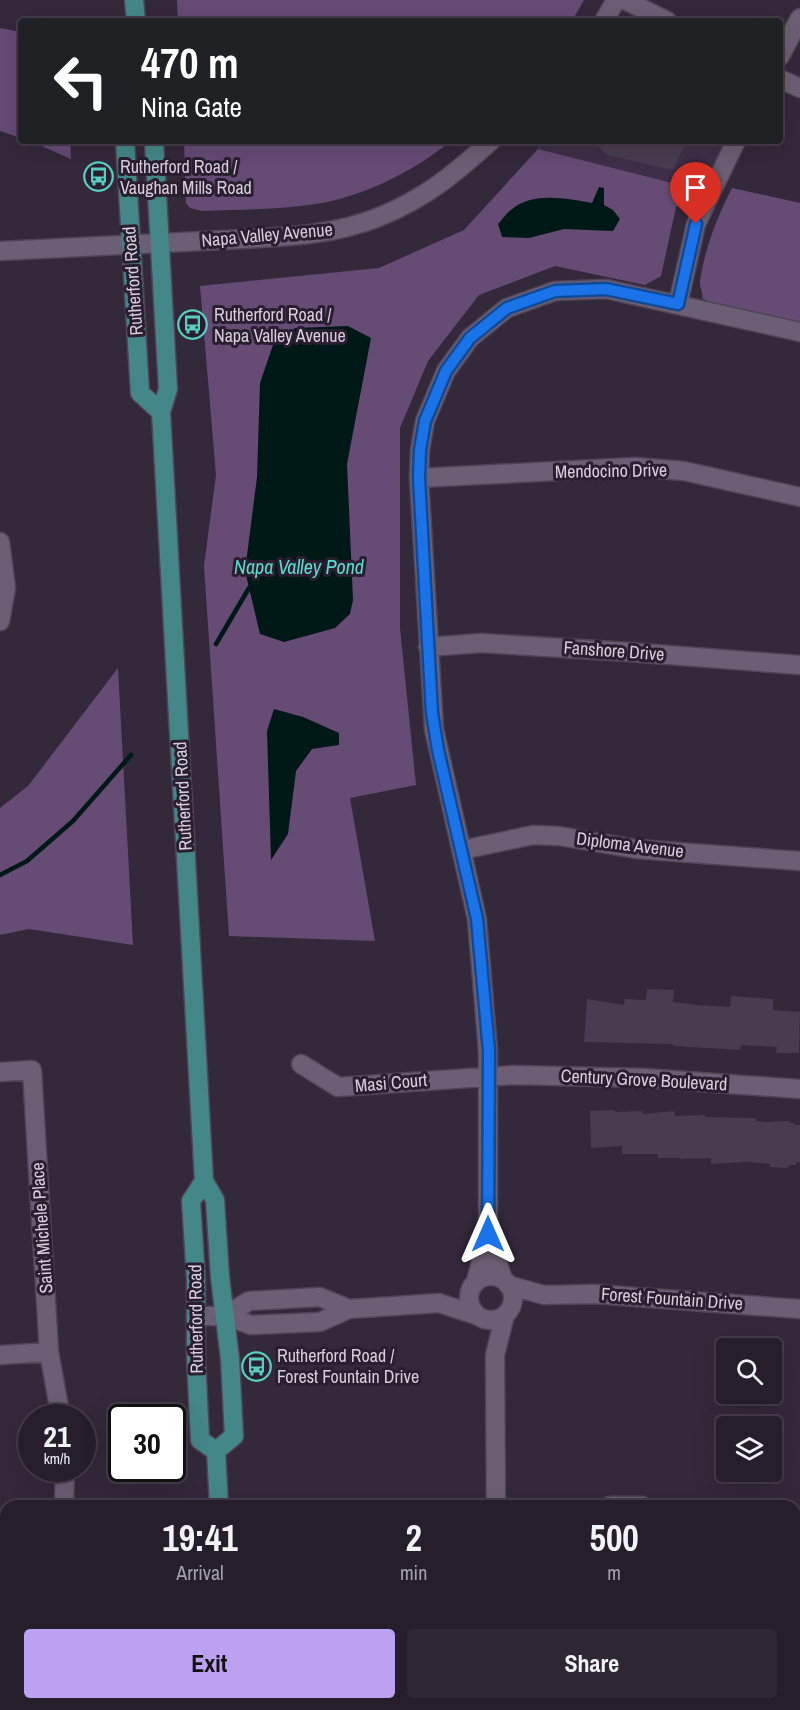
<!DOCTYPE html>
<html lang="en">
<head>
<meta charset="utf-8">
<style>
	:root { --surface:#271e2c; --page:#2f2734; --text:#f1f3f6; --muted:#a4a2a9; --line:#433c48; --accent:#bca0f2 }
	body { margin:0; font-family:"Archivo Narrow",sans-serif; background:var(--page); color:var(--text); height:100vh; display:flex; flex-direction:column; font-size:22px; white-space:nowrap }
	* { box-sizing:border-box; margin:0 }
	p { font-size:20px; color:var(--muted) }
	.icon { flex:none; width:33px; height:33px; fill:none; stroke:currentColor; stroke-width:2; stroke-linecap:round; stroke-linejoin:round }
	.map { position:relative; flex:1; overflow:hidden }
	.sheet { position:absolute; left:0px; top:1500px; width:801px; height:210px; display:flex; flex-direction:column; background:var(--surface); border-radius:18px 18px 0 0; box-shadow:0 6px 24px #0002,0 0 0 2px var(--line) }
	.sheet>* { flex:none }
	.top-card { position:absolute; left:18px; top:18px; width:765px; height:126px; border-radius:6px; box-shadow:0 6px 24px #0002,0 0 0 2px var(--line); background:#202124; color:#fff; overflow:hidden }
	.fabs { position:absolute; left:716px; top:1338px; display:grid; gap:12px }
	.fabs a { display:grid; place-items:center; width:66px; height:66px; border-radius:6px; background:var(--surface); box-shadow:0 6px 24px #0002,0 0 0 2px var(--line); font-size:30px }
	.speed { position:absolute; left:18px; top:1404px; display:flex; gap:12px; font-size:30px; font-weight:700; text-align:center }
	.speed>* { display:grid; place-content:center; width:78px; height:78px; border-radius:50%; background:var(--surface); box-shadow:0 6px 24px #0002,0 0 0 2px var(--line); line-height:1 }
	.speed small { font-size:15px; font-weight:400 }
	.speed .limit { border:3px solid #111; border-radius:9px; background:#fff; color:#111 }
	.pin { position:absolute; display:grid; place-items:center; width:51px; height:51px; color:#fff; margin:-62px -26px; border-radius:50% 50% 50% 0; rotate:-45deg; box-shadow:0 0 6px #0007 }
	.pin .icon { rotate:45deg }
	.me { position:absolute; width:66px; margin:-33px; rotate:0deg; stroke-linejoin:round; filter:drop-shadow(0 0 4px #0008) }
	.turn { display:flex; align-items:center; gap:21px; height:126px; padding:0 24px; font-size:27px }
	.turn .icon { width:78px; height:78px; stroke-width:2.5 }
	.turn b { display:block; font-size:42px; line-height:51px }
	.eta { display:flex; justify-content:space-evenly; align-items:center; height:102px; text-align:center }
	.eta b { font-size:36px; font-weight:800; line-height:42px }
	.primary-button { display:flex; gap:12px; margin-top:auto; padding:12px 24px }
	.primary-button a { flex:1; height:69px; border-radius:6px; background:var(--accent); color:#111; font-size:24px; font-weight:800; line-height:69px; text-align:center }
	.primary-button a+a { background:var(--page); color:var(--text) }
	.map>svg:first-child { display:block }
</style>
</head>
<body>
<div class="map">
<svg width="800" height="1710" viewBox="0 0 800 1710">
	<rect width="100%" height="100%" fill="#34283b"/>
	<path fill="#3f2f48" d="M536 141H725L700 190 538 149Z"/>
	<path fill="#664b75" d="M177 0H584L572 21H178Z
		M0 28 21 32V138L0 131Z
		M30 141H70L71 159Z
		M184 141H451C415 170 369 194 322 203 283 210 242 209 202 211L190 208 186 203Z
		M538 149 700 190 676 207 661 276 645 285 555 266 479 295 428 361 400 428V628L416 785 350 798 375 941 229 936 204 566 216 475 200 286 379 268 464 230Z
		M732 188 800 203V323L709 302 702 298C704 292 699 288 700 281 705 248 717 217 732 188Z
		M118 668 133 945 29 929 0 935V808L28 786Z"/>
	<path fill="#001916" d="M599 187 604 188V205L613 210 620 219 613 231 564 229 529 238 502 237 498 224C502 220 506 213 511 210 533 191 567 199 592 203Z
		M348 326 371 338 347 464 353 600 350 614 335 628 284 642 260 634 245 571 257 477 260 383 273 345 295 328Z
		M274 709 303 717 339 733V745L312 749 296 771 288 834 271 860 267 731Z"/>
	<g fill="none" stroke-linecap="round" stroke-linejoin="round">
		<path stroke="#001916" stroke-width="4.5" d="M216 644 249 588
			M0 875 27 861 73 821 131 755"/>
	</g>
	<path fill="#493c50" d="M592 141H687L673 170 607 155Z
		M647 989 674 990 673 1002 698 1005 730 1007 731 996 773 999V1010L800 1012 799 1053H776L777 1047 741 1045 740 1050 673 1046V1044L584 1042 587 999 624 1005 625 999 646 1000Z
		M615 1110V1112L642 1111 643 1114 674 1111 675 1116 705 1115V1117L755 1118 756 1121 764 1122 790 1121V1123H794V1125H800V1162H796V1165H790L787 1168 770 1167V1164L748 1162 711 1164V1158L680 1159V1158H658V1154H622V1146L591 1148 590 1111Z"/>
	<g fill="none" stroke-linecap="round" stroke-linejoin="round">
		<defs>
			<path id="minor" d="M625 0 667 21
				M604 21 616 0
				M780 56 800 18
				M780 79 800 88
				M0 251C74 247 148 244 223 240 275 237 330 237 379 217 426 198 454 174 491 141
				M678 304 696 224 736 141
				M419 478 635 467 684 471 800 497
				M0 542 6 588 0 621
				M428 647 481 643 629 652 800 665
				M462 850 533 835 559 836 636 849 800 861
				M301 1064 338 1087 513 1075 644 1078 800 1089
				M0 1072 32 1070 49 1352 61 1418
				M488 1234 503 1279
				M469 1298a22 22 0 1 1 44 0a22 22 0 1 1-44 0Z
				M476 1281 488 1234V1051L477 919 434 729 419 478 420 450 425 421 446 371 470 338 507 308 555 291 606 289 800 332
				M508 1285 544 1295 595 1294 800 1309
				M196 1316H225L251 1325 320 1322 349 1309 439 1303 476 1315
				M225 1316 249 1301 320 1297 349 1309
				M0 1355 49 1352
				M64 1506 65 1468
				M496 1506 495 1355 505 1315
				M610 1506H642
				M60 1704 61 1710
				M288 1704V1710
				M504 1704V1710
				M722 1710V1704"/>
			<path id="major" d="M134 0 136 21
				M125 141 140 393 161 412
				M154 141 168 389 161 412 204 1181 215 1200 220 1277 230 1359 234 1436 216 1451
				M204 1181 191 1201 196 1279V1359L200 1440 216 1451
				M216 1451 219 1506
				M230 1704V1710"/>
		</defs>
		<use href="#minor" stroke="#504556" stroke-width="21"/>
		<use href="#major" stroke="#504556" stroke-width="21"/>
		<use href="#minor" stroke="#6c5e74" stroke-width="18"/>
		<use href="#major" stroke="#448789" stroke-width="18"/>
	</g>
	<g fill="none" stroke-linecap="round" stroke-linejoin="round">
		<defs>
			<path id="route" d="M488 1234 489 1051 477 919 438 750 432 713 419 478 420 450 425 421 446 371 470 338 507 308 555 291 606 289 678 304 696 224"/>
		</defs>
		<use href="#route" stroke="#114b97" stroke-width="15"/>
		<use href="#route" stroke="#1a73e8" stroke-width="10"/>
	</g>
	<defs>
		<symbol id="bus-ring" viewBox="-11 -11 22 22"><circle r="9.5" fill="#2a1e31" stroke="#58cec0" stroke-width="1.5"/><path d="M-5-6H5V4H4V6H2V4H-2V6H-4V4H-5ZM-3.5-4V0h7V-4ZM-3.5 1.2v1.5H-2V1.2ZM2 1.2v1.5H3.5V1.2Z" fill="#58cec0"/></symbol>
	</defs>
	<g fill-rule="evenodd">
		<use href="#bus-ring" x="82" y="160" width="33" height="33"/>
		<use href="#bus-ring" x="176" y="308" width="33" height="33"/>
		<use href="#bus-ring" x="240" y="1350" width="33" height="33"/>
	</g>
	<g text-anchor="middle" stroke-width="6" stroke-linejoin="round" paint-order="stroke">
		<g font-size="18" fill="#d6cedb" stroke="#2a1e31" text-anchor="start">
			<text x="120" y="173">Rutherford Road /<tspan x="120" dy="21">Vaughan Mills Road</tspan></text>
			<text x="214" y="321">Rutherford Road /<tspan x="214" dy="21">Napa Valley Avenue</tspan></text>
			<text x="277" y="1362">Rutherford Road /<tspan x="277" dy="21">Forest Fountain Drive</tspan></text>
		</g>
		<g font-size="18" fill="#d6cedb" stroke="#2a1e31">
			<text transform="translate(267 235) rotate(-5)" y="6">Napa Valley Avenue</text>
			<text transform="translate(133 281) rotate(-94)" y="6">Rutherford Road</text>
			<text transform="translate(611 471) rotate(-1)" y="6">Mendocino Drive</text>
			<text transform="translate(614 651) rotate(4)" y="6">Fanshore Drive</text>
			<text transform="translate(183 796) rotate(-93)" y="6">Rutherford Road</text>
			<text transform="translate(630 845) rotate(7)" y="6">Diploma Avenue</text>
			<text transform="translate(644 1080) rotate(3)" y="6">Century Grove Boulevard</text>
			<text transform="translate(391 1083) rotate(-5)" y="6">Masi Court</text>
			<text transform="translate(42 1228) rotate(-94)" y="6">Saint Michele Place</text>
			<text transform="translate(672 1299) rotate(4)" y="6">Forest Fountain Drive</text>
			<text transform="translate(196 1319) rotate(-91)" y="6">Rutherford Road</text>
		</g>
		<g font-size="20" font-style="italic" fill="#58ddce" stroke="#2a1e31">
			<text x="299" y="574">Napa Valley Pond</text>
		</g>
	</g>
</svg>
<div class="fabs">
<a><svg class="icon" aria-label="search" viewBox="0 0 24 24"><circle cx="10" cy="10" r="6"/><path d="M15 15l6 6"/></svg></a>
<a><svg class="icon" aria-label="layers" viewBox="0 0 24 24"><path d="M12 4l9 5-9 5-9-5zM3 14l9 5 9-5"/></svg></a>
</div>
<div class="speed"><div>21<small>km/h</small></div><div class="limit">30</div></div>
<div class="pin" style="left:696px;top:224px;background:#d93025"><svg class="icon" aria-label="arrive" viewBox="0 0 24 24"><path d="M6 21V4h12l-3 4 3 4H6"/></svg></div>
<svg class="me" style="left:488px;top:1234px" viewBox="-20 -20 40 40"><path d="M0-17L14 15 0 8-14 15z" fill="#1a73e8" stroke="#fff" stroke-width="4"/></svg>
<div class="top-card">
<div class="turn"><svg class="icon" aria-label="left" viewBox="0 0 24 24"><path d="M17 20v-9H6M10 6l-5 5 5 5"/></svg><div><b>470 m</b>Nina Gate</div></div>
</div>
<section class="sheet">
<div class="eta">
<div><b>19:41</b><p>Arrival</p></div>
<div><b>2</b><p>min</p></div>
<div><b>500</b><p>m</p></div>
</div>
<div class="primary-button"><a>Exit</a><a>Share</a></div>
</section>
</div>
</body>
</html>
